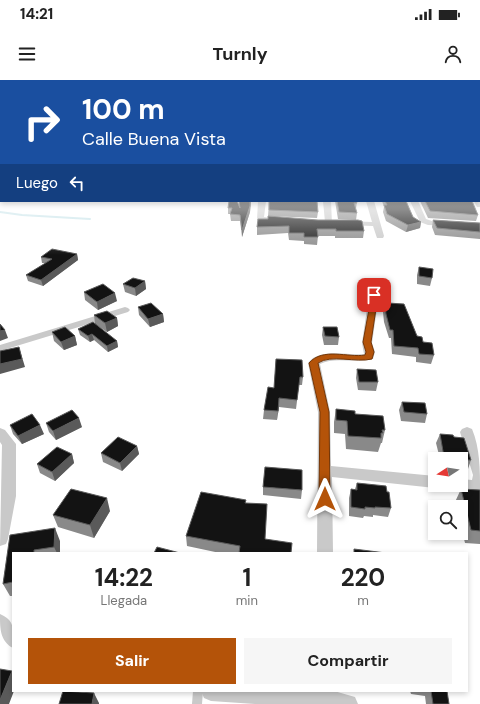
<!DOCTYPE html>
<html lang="es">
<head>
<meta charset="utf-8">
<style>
	:root { --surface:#fff; --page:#f6f6f6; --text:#222; --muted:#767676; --accent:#b45309 }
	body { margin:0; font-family:"DM Sans",sans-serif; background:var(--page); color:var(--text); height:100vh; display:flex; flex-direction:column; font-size:15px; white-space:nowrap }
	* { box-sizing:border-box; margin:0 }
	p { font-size:13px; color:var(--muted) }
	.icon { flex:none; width:22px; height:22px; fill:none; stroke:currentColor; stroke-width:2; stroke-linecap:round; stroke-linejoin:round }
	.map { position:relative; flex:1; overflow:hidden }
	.drawer { position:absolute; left:12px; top:472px; width:456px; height:140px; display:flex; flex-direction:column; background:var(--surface); border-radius:0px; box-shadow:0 2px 6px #0003 }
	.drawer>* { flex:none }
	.hud { position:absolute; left:0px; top:0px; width:480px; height:122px; box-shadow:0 2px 6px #0003; background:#1a4fa0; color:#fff; overflow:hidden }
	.needle { width:26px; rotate:258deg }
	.fabs { position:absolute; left:428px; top:372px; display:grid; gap:8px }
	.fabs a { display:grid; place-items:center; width:40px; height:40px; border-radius:0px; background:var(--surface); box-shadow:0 2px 6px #0003; font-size:20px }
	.pin { position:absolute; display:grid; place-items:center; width:34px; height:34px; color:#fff; margin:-17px; border-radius:8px; box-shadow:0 2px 6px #0006 }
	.me { position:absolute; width:44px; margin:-22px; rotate:0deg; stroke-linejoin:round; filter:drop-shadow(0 0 3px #0008) }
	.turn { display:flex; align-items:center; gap:14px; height:84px; padding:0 16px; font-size:18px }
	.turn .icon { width:52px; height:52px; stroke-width:2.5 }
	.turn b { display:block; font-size:28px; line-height:34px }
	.then { display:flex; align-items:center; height:38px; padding:0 16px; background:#0003; gap:8px; font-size:15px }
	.eta { display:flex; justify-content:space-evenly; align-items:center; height:68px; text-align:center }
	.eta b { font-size:24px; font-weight:700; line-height:28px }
	.button { display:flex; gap:8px; margin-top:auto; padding:8px 16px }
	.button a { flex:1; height:46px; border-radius:0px; background:var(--accent); color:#fff; font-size:16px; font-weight:700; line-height:46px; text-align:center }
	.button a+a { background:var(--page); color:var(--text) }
	.status { display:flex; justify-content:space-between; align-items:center; height:28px; padding:0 20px; background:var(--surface); direction:ltr }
	.status svg { height:11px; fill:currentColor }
	header { display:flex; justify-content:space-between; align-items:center; height:52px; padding:0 16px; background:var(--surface); font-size:18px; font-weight:700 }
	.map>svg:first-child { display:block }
</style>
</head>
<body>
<div class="status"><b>14:21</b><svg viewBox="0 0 49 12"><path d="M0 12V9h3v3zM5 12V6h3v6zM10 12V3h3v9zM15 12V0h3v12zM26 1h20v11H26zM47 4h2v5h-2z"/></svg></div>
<header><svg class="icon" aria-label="menu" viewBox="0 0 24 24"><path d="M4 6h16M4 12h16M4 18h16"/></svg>Turnly<svg class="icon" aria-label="person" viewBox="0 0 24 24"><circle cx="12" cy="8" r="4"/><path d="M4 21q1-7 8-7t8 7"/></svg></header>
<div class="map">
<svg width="480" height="624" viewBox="0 0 480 624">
	<rect width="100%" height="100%" fill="#fff"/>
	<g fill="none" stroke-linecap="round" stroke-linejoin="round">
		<path stroke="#c6e3e9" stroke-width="2" d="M0 132 22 135 90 139"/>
		<path fill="#c9c9c9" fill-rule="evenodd" d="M193 611H203L202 624H192Z"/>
		<path fill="#c9c9c9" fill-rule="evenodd" d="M479 119H480V127H477L474 121H479Z
			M258 121H266L264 137 281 139V143L257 140Z
			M323 121H331L332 144H329L325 142Z
			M366 121H374L384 156 383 158H377L373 146 346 145 342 143 346 141 372 142Z
			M410 121H418L426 139 432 141 480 143V147L428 145 420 142Z
			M374 212 379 215 372 263 375 272 373 279C356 284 335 276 320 284L330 332 331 386 435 396V405H441L435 408 332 397 333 473H317L318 332 308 283C320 267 348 276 364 274L362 263 369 215Z
			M125 227 128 228 130 230 128 232 0 271V265Z
			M467 347 472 349C480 368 480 390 480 411 473 413 463 411 456 409L454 405H461V399L472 400 473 395 460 352 462 349Z
			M0 348 5 350 16 364V416L8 459 6 464 0 466 2 365 0 362Z
			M0 534C17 541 13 553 13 568 0 561 0 549 0 534Z
			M201 611H334L355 617 358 624H255L211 621 204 618Z"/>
	</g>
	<path fill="#898989" d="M479 88H480V118H479Z
		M239 121H251L250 132 242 157 240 141H231L230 134H228V128L239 127Z
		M269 121 318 132 317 138 268 136Z
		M335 121H357L356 129 357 133 356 140 338 139Z
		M382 121H406L413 137 421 142 420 148 406 152 386 141 383 132 384 127Z
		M420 121H472L478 135 476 141 428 138Z
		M318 140 364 151 363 158H335V156H318L317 165 304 164V161L289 160 288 153 257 155V147Z
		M433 140 480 143V159L435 155 432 147Z
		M77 174 78 180 43 206 28 201 26 195 46 183H42L41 177Z
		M419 187 432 198 430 206 417 204V195Z
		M145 201 146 209 136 216 125 212 123 204Z
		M84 212 117 221 98 230 85 220Z
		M385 224 423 262 434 275 431 284 416 282V277L392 274 391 258H389L384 242 383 232Z
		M138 227 163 234 164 242 150 247 139 235Z
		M94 235 117 238 118 246 107 252 95 244Z
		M323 247 339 257 338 265H324L322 255Z
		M78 249 117 261 118 267 108 272 94 260 90 262 80 255Z
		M52 252 75 256 77 265 64 270 54 261Z
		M276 279 303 297 302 305H299L296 329 279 327 277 340 263 339 264 330 274 308Z
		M357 289 378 302 376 311 358 310 356 298Z
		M402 322 427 334 425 343 401 341 399 330Z
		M336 329 355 334 385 350 382 363H381L378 372 346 369 345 354 334 353V342Z
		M46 343 82 347 56 360 49 352Z
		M10 345 44 354 22 364 13 354Z
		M440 354 454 357 471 380 468 389H461V379H440L436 363Z
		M137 366 139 374 122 391 103 382 101 373Z
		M72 374 74 383 55 401 40 393 37 384Z
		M357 403 387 412 391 428 388 437 373 435V437L364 436 363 438 349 436V418L351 409H355Z
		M263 407 302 410 301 419 263 415Z
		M461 409 480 410V464L465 463 461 447V427H457L455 422Z
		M246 420V423L265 459 291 473H220L187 466 186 456Z
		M110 431 94 458 58 447 53 435Z
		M10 455 60 461V473H13V516H10L3 504Z
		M410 611H447L449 624H426L425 616 411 614Z"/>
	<path fill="#5a5a5a" d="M250 121H251L250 132 242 157V150Z
		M421 142 420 148 406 152 408 145Z
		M77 174 78 180 43 206 41 200Z
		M145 201 146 209 136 216 135 208Z
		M115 213 117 221 98 230 97 222Z
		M163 234 164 242 150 247 148 239Z
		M117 238 118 246 107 252 105 243Z
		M5 250 8 258 0 261V251Z
		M92 254 94 260 90 262 88 256Z
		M75 256 77 265 64 270 61 262Z
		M117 261 118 267 108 272 107 266Z
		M19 267 25 287 0 294V284Z
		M279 318V327L277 340 278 331Z
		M79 338 82 347 56 360 53 351Z
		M40 345 44 354 22 364 18 356Z
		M137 366 139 374 122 391 120 383Z
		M72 374 74 383 55 401 52 392Z
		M107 418 110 431 94 458 90 445Z
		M55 448 60 461V473H57L54 467Z
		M12 591 13 592V611H14L9 624H0V620Z
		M94 613 99 623V624H92Z"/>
	<path fill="#131313" stroke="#5a5a5a" d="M479 88 480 91V111H479Z
		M229 121H237L240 128 239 121H250V126L242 150 240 135 230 134 232 128H228Z
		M269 121H317L318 132 269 130Z
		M337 121H356L357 123H354L357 133 339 132Z
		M385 121H406L413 137 421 142 408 145 387 134 384 125H387Z
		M425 121H472L478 135 430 131Z
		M268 136 318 140H358L362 141 364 151H336V149H317L318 157H304V153H289V146L257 147 258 139H268Z
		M433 140 480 143V152L437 148Z
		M52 169 77 174 41 200 26 195 52 179 41 177Z
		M419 187 433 189 432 198 419 196Z
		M133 198 145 201 135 208 123 204Z
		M103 204 115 213 97 222 84 212Z
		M151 223 163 234 148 239 138 227Z
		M387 223 404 224 417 256 422 257 423 262 432 263 434 275 419 274 418 268 394 266 393 250H390L386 234 385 224Z
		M107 231 117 238 105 243 94 235Z
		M93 242 117 261 107 266 92 254 88 256 78 249Z
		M0 244 5 250 0 251Z
		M65 247 75 256 61 262 52 252Z
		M323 247H337L339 257 325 256Z
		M19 267 22 279 0 284V271Z
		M276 279 302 280 303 297H300L297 320 279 318 278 331 264 330 268 307 274 308Z
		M357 289 376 290 378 302H359Z
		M402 322 425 323 427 334 404 332Z
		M336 329 355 331V334L383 336 385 350H382L383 353H381V358L348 356 347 341 336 340Z
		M72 330 79 338 53 351 46 343Z
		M32 334 40 345 18 356 10 345Z
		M440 354 453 355 454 357 464 358 471 380H461V379H451L450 378 444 377Z
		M118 357 137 366 120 383 101 373Z
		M57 367 72 374 52 392 37 384Z
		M265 387 302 390V410L263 407Z
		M357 403 386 406 387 412H389L391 428 375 427V428L365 427V429L351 427V409L357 410Z
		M71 409 107 418 90 445 53 435Z
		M461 409 480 410V451L471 450Z
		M201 412 246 420 245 423 267 424 265 459 292 463 291 473H239L240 466 186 456Z
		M55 448 54 467 34 470V473H13V502L3 504 10 455Z
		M157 467 180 473H154Z
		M354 469 386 473H354Z
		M0 589 12 591 0 620Z
		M63 611 94 613 92 624H59Z
		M431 611H447L449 624H433Z"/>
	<linearGradient id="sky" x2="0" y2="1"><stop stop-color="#9ac7e8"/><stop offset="0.5" stop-color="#fff"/><stop offset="1" stop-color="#fff" stop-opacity="0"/></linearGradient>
	<rect width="480" height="175" fill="url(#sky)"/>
	<path fill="#b45309" stroke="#753606" d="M372 213H374L378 215 371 262 374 272 372 279C356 283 331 274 318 283L329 332 330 419 329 422 325 423 321 422 319 419 320 332 309 283C323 267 348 278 365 275L366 272 363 262Z"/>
</svg>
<div class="fabs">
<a><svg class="needle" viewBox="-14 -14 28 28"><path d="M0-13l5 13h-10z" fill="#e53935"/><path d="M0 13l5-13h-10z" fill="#767676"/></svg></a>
<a><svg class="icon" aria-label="search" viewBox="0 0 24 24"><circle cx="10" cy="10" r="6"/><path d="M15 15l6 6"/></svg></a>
</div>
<div class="pin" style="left:374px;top:215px;background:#d93025"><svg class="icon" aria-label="arrive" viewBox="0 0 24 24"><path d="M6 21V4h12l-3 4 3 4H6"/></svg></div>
<svg class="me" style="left:325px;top:419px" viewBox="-20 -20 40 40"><path d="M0-17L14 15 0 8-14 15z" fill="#b45309" stroke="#fff" stroke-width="4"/></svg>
<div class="hud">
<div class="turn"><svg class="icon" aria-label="right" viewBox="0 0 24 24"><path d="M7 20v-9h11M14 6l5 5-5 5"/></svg><div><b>100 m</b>Calle Buena Vista</div></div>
<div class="then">Luego<svg class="icon" aria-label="left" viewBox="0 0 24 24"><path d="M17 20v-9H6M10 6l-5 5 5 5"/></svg></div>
</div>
<section class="drawer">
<div class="eta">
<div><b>14:22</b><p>Llegada</p></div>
<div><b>1</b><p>min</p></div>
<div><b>220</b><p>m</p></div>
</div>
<div class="button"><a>Salir</a><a>Compartir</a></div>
</section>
</div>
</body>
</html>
